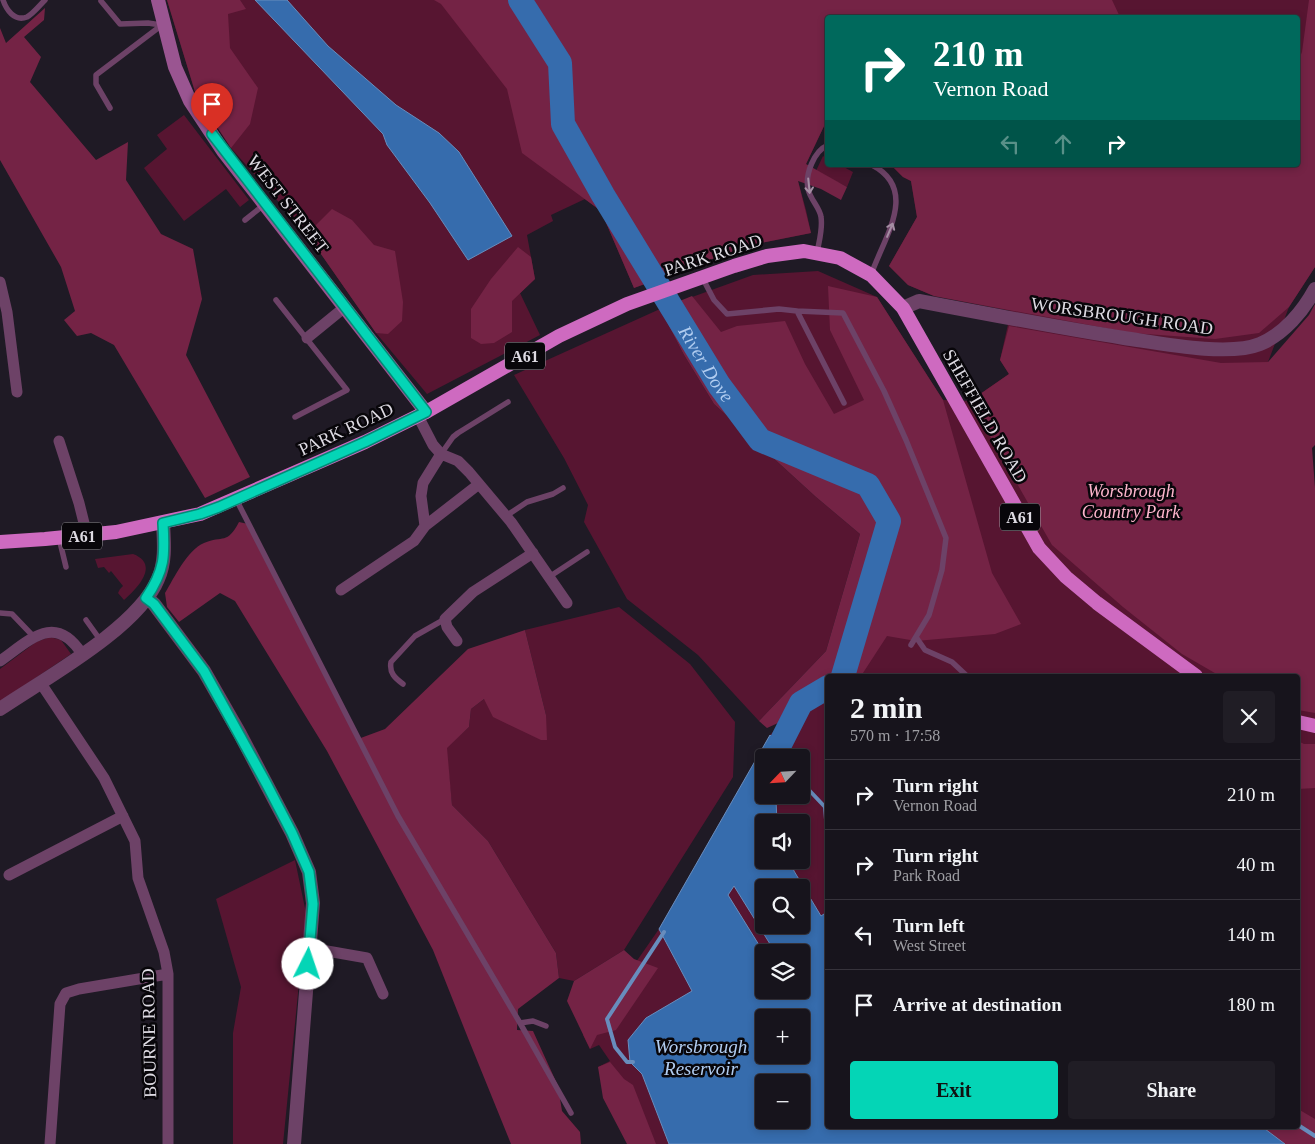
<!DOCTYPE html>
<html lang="en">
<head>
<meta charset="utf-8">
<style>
	:root { --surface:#17141c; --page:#201d25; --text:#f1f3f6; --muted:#9e9ea3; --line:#36333b; --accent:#04d5b6 }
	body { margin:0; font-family:"Times New Roman",serif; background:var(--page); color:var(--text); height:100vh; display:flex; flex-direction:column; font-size:19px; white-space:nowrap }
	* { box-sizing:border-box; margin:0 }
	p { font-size:16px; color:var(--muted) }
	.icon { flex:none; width:28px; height:28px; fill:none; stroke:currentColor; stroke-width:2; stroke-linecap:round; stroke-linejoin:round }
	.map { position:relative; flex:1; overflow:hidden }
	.sheet { position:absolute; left:825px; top:674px; width:475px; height:455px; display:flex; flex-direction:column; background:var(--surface); border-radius:5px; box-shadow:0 2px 8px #0003,0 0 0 1px var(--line) }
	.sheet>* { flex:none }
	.top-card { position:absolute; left:825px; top:15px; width:475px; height:152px; border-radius:5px; box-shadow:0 2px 8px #0003,0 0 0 1px var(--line); background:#00695c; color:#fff; overflow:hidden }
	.needle { width:32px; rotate:245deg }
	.fabs { position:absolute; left:755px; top:749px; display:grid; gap:10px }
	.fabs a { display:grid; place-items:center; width:55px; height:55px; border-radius:5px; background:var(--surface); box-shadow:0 2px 8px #0003,0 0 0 1px var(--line); font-size:25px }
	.pin { position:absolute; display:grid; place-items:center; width:42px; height:42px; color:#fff; margin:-51px -21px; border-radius:50% 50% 50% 0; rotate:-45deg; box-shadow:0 0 5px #0007 }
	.pin .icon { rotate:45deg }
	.me { position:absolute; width:55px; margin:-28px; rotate:4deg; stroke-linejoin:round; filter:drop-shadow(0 0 4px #0008) }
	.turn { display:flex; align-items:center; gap:18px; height:105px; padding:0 25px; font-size:22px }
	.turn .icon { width:65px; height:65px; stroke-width:2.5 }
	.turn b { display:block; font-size:35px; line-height:42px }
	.lanes { display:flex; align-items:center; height:48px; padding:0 25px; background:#0003; justify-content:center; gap:25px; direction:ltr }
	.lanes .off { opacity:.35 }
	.round { display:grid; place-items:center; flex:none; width:52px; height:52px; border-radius:5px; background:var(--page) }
	.overview { display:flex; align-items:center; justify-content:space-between; height:85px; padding:0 25px }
	h1 { font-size:30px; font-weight:700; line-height:38px }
	.button { display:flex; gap:10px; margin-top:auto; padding:10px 25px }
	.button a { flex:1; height:58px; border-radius:5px; background:var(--accent); color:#111; font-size:20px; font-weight:700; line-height:58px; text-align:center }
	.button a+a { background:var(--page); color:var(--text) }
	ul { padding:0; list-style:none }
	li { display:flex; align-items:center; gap:15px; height:70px; padding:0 25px; border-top:1px solid var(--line) }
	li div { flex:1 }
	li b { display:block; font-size:19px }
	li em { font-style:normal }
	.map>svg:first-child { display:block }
</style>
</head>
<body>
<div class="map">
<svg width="1315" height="1144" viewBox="0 0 1315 1144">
	<rect width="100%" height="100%" fill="#1f1a25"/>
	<path fill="#571531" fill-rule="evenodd" d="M167 0H1315V267L1289 307 1268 362 1315 488V1144H628L598 1067 610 1061 599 1045 590 1049 583 1035 595 1021 659 929 770 735 801 703 827 687 828 1126H1298V676H843L889 521 719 385 670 305 753 275 818 271 877 297 943 400 970 401 1009 374 1000 360 1011 311 934 296 908 285 889 266 917 217 911 181 903 177 891 165H1298V18H828L827 125 825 124 798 181 806 210 811 233 750 245 634 288 601 211 585 199 551 215 553 221 527 235 535 279 520 293 540 335 427 394 376 333 307 234 231 148 196 95ZM764 758H801V795H764ZM764 822H801V860H764ZM764 888H801V925H764ZM764 952H801V990H764ZM764 1018H801V1055H764ZM764 1082H801V1120H764Z
		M184 115 249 200 240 207 226 189 184 221 144 168 167 149 157 135Z
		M823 156 827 159 828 165H840L853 172 847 187 816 171Z
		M660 309 684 355 714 404 816 497 860 534 826 651 759 721 698 655 627 599 584 522 588 505 564 458 514 375Z
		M133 554C160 564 138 588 124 600L118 593 120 589 123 586 111 571 109 573 104 567 98 568 95 559Z
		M619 607 690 664 735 722 733 777 624 950 574 981 559 978 556 953 488 841 452 805 446 748 469 727 471 709 484 699 546 715 525 630Z
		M50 637 61 640 71 654 0 702V669L36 642Z
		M295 860 306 913 283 1144H233V1033L241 987 216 899Z"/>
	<path fill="#742345" d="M167 0H240L246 9 228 14 230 48 258 88 250 124 231 148 196 95Z
		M434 0H1112L1120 17 828 18 827 125 825 124 806 164 847 187 841 200 821 189 798 181 811 233 750 245 634 288 601 211 522 153 507 89 441 4Z
		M1309 0H1315V267L1289 307 1259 333 1215 339 1132 333 934 296 908 285 889 266 917 217 911 181 903 177 891 165H1298V62L1302 52Z
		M45 8 44 20 24 37 41 57 30 82 96 160 128 142 126 180 161 234 193 249 202 299 186 355 250 477 205 498 114 345 91 333 77 336 64 320 75 311 61 267 0 160V28L6 43Z
		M332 209 352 220 374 245 395 251 403 302 402 321 388 334 376 333 307 234Z
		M518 247 531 257 535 279 512 301V332L494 343 481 344 471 338V309L491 279Z
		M828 286 877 297 943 400 992 573 1021 624 995 634 916 641 887 636 861 676H828L827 701 767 728 759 721 826 651 860 534 816 497 714 404 684 355 660 309 692 296 721 332 737 326 785 321 805 364 834 414 864 400 830 330Z
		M1315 304V445L1312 448 1315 488V713L1298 710V676H1220L1182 654 1123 607 1052 545 970 401 1009 374 1000 360 1009 326 1221 363 1268 362 1309 315Z
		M239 522 248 524 358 739 385 729 468 649 525 630 546 715 547 740H541L493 717 484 699 471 709 469 727 447 748 452 805 488 841 556 953 559 978 518 1009 517 1030 533 1031 558 1086 562 1111 580 1132 581 1144H511L468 1038 433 950 327 751 235 601 220 593 179 622 167 607 165 593C174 578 187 550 204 543 223 535 227 545 239 522Z
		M1298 741 1304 744H1315V788L1298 789Z
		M624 950 634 959 658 968 616 1030 597 1035 590 1049 567 1001 574 981Z
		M610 1062 624 1079 633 1085 656 1144H627L603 1098 598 1067Z
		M1298 1109 1315 1119V1144H1285L1261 1126H1298Z"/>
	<path fill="#366cad" stroke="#688dbd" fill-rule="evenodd" d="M255 0H287L328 46 396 105 439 133 459 152 512 236 468 260 430 203 387 145 383 134Z
		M770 735 794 756 793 757 764 758V795H778L776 800 777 822H764V860H790L794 871 821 916 827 912 828 1126H1261L1285 1144H669L642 1074 630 1062 628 1040 646 1018 692 991 659 929ZM734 886 775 952H801V990H764V953L728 895ZM764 888H801V925H764ZM764 1018H801V1055H764ZM764 1082H801V1120H764Z"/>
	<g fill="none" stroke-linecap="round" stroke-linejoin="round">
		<path stroke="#688dbd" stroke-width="4" d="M801 785 808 789 825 807 828 806
			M825 807 827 832
			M633 1062H627L615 1047 607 1019 664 932
			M1298 1125 1315 1136"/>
		<g stroke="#366cad" stroke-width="24">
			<path id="s1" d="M520 0 560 63 563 124 603 195 719 385 760 440 868 485 889 521 843 676"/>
			<path d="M773 758 801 703 828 687"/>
		</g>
		<path stroke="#6d4267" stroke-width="5.5" d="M3 0C6 9 14 22 27 17 33 14 40 5 45 0
			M101 1 120 24 148 23 161 25
			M110 108 96 84V75L162 25
			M245 220 265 204
			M817 253C819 241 823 229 821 217 820 208 810 199 808 189 805 174 814 151 828 145
			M871 275C883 239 920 190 872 165
			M702 277 714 300 727 314 779 309 797 311 844 403
			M276 300 347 390 295 417
			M797 311 843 313 884 391 906 440 946 538 942 570 929 615 911 645
			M441 454 453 437 458 433 508 402
			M236 499 398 816 520 1023 571 1113
			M506 516 527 502 553 494 563 488
			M59 538 66 567
			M549 577 587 552
			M0 613 12 614 34 637
			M86 620 101 641
			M916 637 925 650 952 662 967 676
			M403 684C395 678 389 673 391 662L415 636 445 619
			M520 1023 533 1021 546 1026"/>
		<path stroke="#6d4267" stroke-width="11" d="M0 282 7 312 17 392
			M307 338 345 307
			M418 416 433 445 441 454 458 461 469 472 511 522 567 603
			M59 441 79 503 87 535
			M425 526 479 484
			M341 590 414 541 425 526 421 496 423 483 441 454
			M457 641 447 627 445 619 473 592 533 553
			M0 661C30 640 55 612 82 654
			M40 682 104 778 135 841 138 878 164 952 168 974V1144
			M9 875 123 816
			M310 948 367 958 383 994
			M50 1144 60 1004 66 993 79 989 168 974"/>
		<path stroke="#6d4267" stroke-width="14" d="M903 308 919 301C987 314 1055 327 1124 338 1159 343 1228 357 1260 344 1284 334 1303 311 1315 289
			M147 598 154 604 204 671 240 734 292 833 309 872 313 903 294 1144
			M0 709C44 679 138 628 158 579 166 561 164 542 163 523"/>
		<path stroke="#9a5591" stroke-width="14" d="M158 0 175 67 190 101 223 151 426 412"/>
		<path stroke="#ce6ac0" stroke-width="14" d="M0 542 45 539 116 532 200 514 365 442 426 412 559 336 627 304 734 266 767 256 804 251 840 258 871 275 903 308 1039 548 1066 577 1097 603 1196 676
			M1298 722 1315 726"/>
	</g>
	<defs><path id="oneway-shaft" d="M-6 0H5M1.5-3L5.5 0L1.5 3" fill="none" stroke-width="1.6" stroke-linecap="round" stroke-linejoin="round" transform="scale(1.25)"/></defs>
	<g stroke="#a58ea4">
		<use href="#oneway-shaft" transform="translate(809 186) rotate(84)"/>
		<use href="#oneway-shaft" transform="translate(890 230) rotate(-67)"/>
	</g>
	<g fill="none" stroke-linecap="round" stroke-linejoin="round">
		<defs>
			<path id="route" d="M212 134 426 412 365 442 219 507 200 514 163 523C165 556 165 570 146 598L154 604 204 671 266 783 292 833 309 872 313 904 308 964"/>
		</defs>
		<use href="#route" stroke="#038a76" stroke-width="12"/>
		<use href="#route" stroke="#04d5b6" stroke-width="9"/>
	</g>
	<g text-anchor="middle" stroke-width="5" stroke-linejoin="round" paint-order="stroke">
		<g fill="#08060a" stroke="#9d9aa1" stroke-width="1">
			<rect x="505" y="342.5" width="40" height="27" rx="4"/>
			<rect x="1000" y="503.5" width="40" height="27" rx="4"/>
			<rect x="62" y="522.5" width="40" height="27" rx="4"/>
		</g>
		<g font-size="16" font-weight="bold" fill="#dddae2">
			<text x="525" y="362">A61</text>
			<text x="1020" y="523">A61</text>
			<text x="82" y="542">A61</text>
		</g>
		<g font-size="18" fill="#dddae2" stroke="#08060a">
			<text transform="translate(288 204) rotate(52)" y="6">WEST STREET</text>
			<text transform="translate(713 255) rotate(-18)" y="6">PARK ROAD</text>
			<text transform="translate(1122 316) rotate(8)" y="6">WORSBROUGH ROAD</text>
			<text transform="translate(985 416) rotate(60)" y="6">SHEFFIELD ROAD</text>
			<text transform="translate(346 429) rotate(-25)" y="6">PARK ROAD</text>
			<text transform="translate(149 1033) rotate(-91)" y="6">BOURNE ROAD</text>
		</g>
		<g font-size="18" font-style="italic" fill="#fdb5cc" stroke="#08060a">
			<text x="1131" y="497">Worsbrough<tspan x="1131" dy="21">Country Park</tspan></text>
		</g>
		<g font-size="19" font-style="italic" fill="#b0ccf0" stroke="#08060a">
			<text dy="7" stroke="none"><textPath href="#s1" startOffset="415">River Dove</textPath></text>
			<text x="701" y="1053">Worsbrough<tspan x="701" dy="22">Reservoir</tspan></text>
		</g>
	</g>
</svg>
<div class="fabs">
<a><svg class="needle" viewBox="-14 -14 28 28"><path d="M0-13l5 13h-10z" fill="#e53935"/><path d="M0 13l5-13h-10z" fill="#9e9ea3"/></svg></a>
<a><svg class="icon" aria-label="sound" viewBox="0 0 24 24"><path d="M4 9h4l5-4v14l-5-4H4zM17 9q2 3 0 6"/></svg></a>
<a><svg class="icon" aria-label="search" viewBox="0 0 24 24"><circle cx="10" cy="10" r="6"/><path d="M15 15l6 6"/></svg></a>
<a><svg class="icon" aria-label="layers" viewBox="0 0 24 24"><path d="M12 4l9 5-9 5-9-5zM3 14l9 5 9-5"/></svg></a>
<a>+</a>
<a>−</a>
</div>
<div class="pin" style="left:212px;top:134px;background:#d93025"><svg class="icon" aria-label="arrive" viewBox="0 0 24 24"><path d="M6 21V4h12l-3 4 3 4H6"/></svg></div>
<svg class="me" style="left:308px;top:964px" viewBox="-20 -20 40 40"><circle r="19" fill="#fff"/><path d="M0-13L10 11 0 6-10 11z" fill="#04d5b6"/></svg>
<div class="top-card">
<div class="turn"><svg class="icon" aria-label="right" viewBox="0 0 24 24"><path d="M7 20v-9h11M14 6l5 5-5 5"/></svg><div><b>210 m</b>Vernon Road</div></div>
<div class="lanes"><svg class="icon off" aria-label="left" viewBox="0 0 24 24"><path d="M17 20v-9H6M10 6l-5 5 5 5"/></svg><svg class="icon off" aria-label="ahead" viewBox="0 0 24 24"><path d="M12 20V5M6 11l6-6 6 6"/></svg><svg class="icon" aria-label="right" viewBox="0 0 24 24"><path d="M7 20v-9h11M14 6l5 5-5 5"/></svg></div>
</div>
<section class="sheet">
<div class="overview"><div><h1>2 min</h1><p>570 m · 17:58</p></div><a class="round"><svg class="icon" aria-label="close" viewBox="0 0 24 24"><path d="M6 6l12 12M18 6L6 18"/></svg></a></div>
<ul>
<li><svg class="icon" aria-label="right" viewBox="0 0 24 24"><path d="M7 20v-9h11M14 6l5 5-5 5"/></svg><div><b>Turn right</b><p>Vernon Road</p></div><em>210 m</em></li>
<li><svg class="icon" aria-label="right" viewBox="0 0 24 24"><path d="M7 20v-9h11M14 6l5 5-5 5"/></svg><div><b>Turn right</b><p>Park Road</p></div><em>40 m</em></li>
<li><svg class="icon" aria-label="left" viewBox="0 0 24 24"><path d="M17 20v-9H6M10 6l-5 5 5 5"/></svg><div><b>Turn left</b><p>West Street</p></div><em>140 m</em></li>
<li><svg class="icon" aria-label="arrive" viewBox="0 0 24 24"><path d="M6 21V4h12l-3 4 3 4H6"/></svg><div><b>Arrive at destination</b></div><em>180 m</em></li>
</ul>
<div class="button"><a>Exit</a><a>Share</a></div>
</section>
</div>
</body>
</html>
